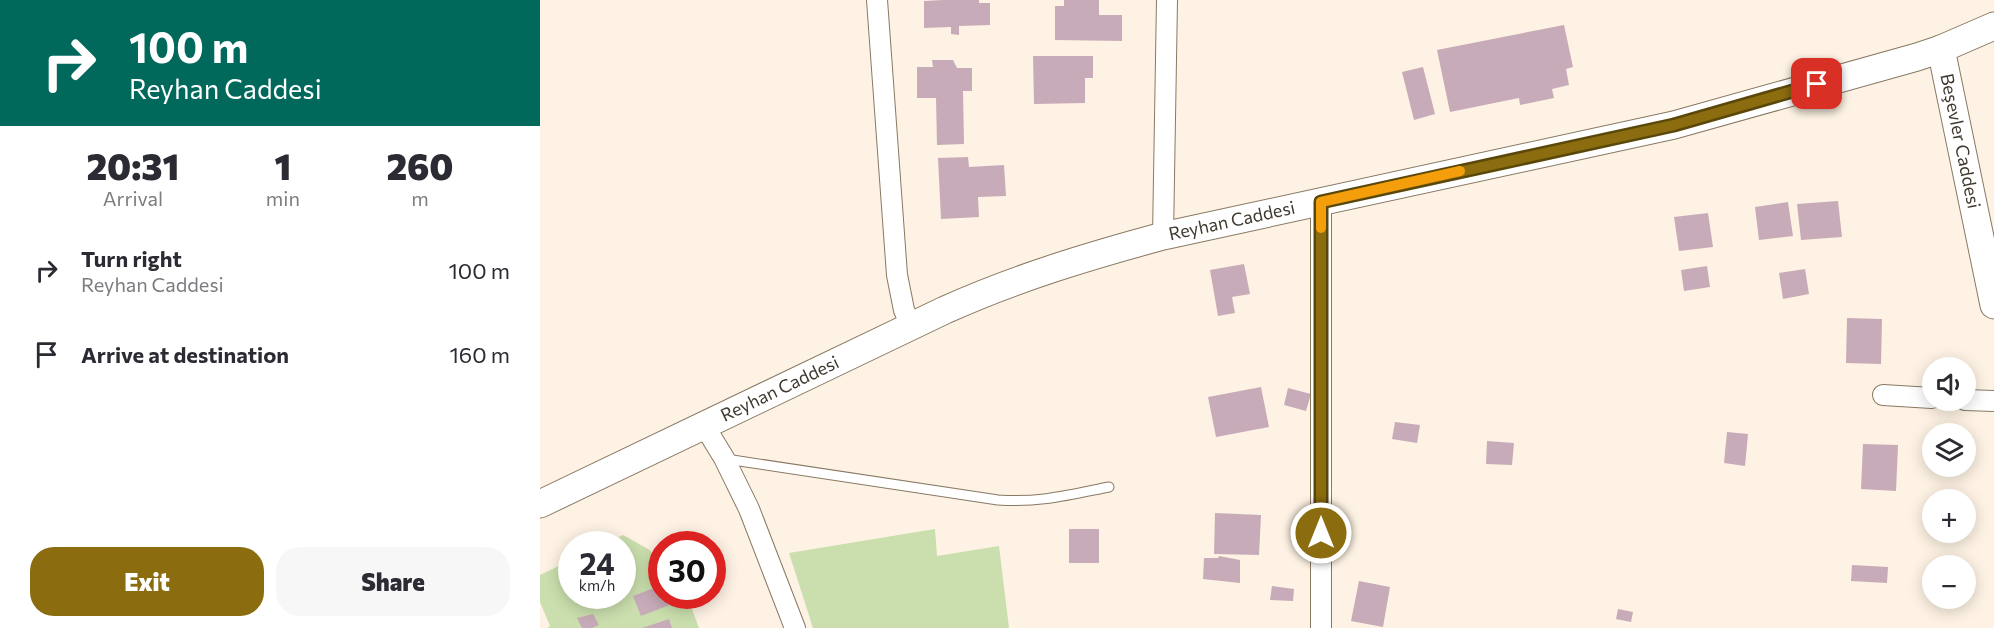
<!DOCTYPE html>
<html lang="en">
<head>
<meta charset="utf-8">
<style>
	:root { --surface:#fff; --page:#f7f7f7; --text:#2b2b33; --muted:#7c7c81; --accent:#8b6d0f }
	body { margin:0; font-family:Commissioner,sans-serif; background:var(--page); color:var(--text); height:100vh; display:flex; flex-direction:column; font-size:22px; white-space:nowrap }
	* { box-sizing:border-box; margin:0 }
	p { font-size:20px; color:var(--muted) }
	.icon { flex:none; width:33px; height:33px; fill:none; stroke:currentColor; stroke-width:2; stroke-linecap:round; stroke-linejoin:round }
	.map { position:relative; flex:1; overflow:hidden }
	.drawer { display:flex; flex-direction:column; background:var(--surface); width:540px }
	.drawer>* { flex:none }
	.guide { background:#00695c; color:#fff; overflow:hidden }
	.fabs { position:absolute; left:1382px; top:357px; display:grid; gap:12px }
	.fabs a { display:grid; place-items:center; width:54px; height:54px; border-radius:50%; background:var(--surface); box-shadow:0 3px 15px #0003; font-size:30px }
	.speed { position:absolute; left:18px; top:531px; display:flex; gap:12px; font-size:30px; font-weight:700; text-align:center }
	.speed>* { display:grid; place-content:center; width:78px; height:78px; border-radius:50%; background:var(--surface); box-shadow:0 3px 15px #0003; line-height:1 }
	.speed small { font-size:15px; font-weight:400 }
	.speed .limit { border:9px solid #d22; background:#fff; color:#111 }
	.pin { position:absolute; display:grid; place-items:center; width:51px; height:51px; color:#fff; margin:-26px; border-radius:12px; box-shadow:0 3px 9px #0006 }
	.me { position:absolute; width:66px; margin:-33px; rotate:0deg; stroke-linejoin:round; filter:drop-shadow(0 0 4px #0008) }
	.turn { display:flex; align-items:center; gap:21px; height:126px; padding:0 30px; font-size:27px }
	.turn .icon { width:78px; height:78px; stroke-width:2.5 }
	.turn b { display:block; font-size:42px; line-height:51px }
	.eta { display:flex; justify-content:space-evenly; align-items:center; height:102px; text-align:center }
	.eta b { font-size:36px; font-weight:800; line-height:42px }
	.primary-button { display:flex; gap:12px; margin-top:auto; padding:12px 30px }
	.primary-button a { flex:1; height:69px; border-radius:24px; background:var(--accent); color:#fff; font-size:24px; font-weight:800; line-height:69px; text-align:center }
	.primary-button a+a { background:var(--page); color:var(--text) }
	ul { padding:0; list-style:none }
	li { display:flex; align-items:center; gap:18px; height:84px; padding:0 30px }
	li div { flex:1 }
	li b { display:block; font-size:22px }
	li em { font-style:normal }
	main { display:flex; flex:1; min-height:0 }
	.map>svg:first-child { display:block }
</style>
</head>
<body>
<main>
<section class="drawer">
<div class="guide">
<div class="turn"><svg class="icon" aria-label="right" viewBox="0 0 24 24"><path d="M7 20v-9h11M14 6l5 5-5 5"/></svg><div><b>100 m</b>Reyhan Caddesi</div></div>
</div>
<div class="eta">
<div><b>20:31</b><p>Arrival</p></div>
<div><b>1</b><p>min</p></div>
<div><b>260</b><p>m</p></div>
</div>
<ul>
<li><svg class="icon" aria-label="right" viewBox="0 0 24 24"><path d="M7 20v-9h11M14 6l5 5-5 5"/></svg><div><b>Turn right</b><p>Reyhan Caddesi</p></div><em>100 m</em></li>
<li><svg class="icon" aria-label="arrive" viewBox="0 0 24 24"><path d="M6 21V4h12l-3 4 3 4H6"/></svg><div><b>Arrive at destination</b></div><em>160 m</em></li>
</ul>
<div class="primary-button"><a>Exit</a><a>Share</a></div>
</section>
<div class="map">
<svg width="1454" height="628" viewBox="0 0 1454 628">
	<rect width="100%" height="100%" fill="#fdf2e3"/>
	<path fill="#cadfad" d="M395 529 397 556 459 546 469 628H273L249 553Z
		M83 535 108 549 121 560 122 596H147L159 628H7L10 626 0 602V575L31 560 32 596H82V544H64Z"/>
	<path fill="#c8abb8" d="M403 0H439V3H450V25L419 26V35L411 34V27L384 28V1Z
		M524 0H559V15H582V41L515 40V6H524Z
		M1024 25 1033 67 1026 69 1029 85 1012 89 1014 98 980 105 979 98 910 112 897 50Z
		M493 56H553V78H545V103L494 104Z
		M392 60H413L417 68H432V91H423L424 144 397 145 396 98H377V67H393Z
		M883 67 895 114 874 120 862 72Z
		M428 157 429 167 464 165 466 196 438 197 439 217 401 219 398 158Z
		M1298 201 1302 237 1261 240 1257 204Z
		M1248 202 1253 236 1219 240 1215 207Z
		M1168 213 1173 247 1139 251 1134 217Z
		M704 264 710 294 692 297 695 313 678 316 670 270Z
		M1167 266 1170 287 1144 291 1141 270Z
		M1265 269 1269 294 1243 299 1239 273Z
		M1307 318 1342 319 1341 364 1306 363Z
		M721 387 729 427 676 437 668 397Z
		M748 388 771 394 766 411 744 405Z
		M855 422 880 425 877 443 852 439Z
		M1187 432 1208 434 1205 466 1184 463Z
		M947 441 974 443 972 465 946 464Z
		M1323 444 1358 445 1356 491 1321 489Z
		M675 513 721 515 719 555 674 554Z
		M529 529H559V563H529Z
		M679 556 700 560V583L663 579 664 558H678Z
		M1312 565 1348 567 1347 583 1311 581Z
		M819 581 850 587 843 627 811 621Z
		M122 585V596H129L132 604 101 616 93 596Z
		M732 586 754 589 753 601 730 600Z
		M1078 609 1093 612 1091 622 1076 619Z
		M53 614 59 625 52 628H42L37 618Z
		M129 619 132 628H102Z"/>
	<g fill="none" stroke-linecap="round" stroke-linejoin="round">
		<defs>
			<path id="lane" d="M186 459 458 500C499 503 529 495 569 487"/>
			<path id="street" d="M337 0 357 275 364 310 371 326
				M623 236 627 0
				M1343 395 1392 398
				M1425 400 1454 401
				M165 427 184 458 209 509 255 628
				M781 628V202"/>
			<g id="secondary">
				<path id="s1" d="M1401 49 1454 305"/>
				<path id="s2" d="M0 504 405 310C476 278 549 256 623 236L1134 125 1377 57 1401 49 1454 26"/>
			</g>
		</defs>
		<use href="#lane" stroke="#897963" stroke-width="11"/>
		<use href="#street" stroke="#897963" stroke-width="22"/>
		<use href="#secondary" stroke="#897963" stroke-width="29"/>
		<use href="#lane" stroke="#fff" stroke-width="9"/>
		<use href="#street" stroke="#fff" stroke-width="20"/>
		<use href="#secondary" stroke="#fff" stroke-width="27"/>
	</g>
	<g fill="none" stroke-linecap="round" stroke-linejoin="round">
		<defs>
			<path id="route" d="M781 533V202L1134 125 1277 84"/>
		</defs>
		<use href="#route" stroke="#5a470a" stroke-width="15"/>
		<use href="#route" stroke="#8b6d0f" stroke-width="10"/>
		<path stroke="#f59e0b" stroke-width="10" d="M781 228V202L920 171"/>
	</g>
	<g text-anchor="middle" stroke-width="6" stroke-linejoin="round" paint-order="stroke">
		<g font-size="18" fill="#40392f" stroke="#fff">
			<text dy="6" stroke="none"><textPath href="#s1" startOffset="94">Beşevler Caddesi</textPath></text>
			<text dy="6" stroke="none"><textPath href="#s2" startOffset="750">Reyhan Caddesi</textPath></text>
			<text dy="6" stroke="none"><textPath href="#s2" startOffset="266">Reyhan Caddesi</textPath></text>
		</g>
	</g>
</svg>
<div class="fabs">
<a><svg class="icon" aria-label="sound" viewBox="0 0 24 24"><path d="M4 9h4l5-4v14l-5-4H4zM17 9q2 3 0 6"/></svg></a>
<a><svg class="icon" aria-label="layers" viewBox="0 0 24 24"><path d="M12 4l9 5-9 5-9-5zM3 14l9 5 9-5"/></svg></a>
<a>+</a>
<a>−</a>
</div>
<div class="speed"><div>24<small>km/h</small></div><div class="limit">30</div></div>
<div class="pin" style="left:1277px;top:84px;background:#d93025"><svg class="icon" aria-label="arrive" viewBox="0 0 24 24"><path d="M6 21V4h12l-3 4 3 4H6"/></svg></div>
<svg class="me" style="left:781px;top:533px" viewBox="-20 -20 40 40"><circle r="17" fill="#8b6d0f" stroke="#fff" stroke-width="3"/><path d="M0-11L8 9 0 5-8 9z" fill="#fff"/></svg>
</div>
</main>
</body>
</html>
